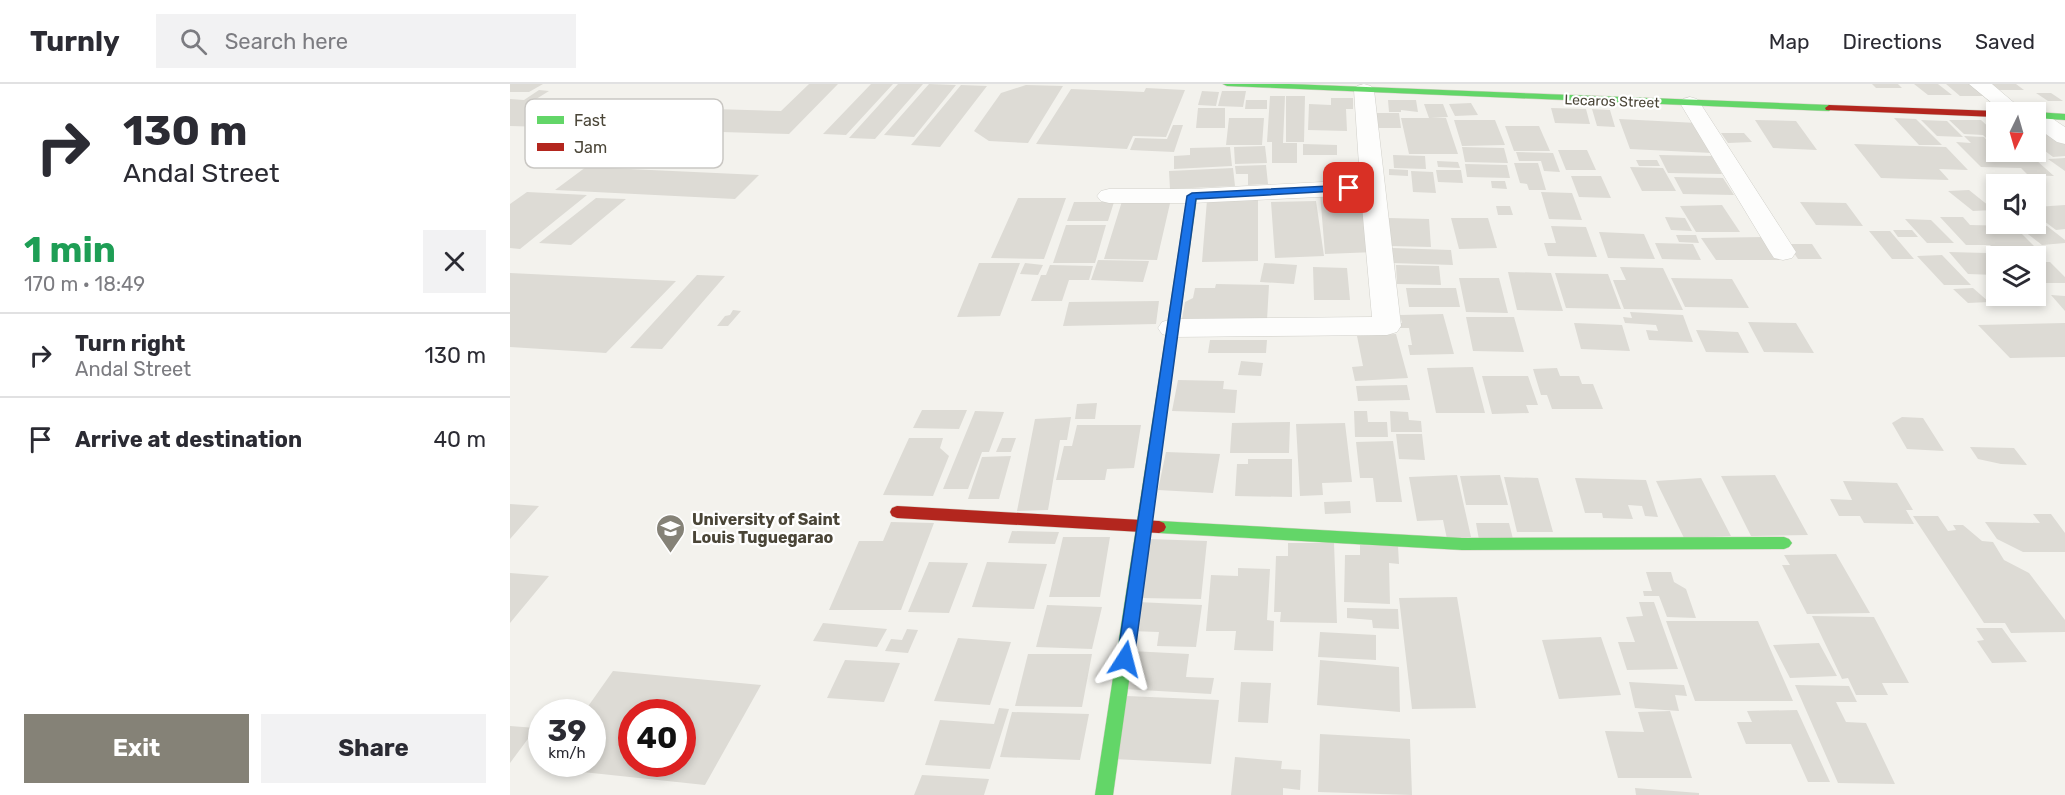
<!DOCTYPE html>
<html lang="en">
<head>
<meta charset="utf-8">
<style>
	:root { --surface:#fff; --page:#f2f2f3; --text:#2b2b33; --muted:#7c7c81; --line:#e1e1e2; --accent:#858277 }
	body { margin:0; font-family:Rubik,sans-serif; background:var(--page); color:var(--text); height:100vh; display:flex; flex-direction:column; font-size:22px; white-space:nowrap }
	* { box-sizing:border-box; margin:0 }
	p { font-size:20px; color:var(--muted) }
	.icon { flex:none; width:33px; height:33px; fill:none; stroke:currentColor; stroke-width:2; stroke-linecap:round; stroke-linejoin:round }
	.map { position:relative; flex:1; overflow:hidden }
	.sheet { display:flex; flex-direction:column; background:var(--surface); width:510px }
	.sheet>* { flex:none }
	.banner { background:#fff; color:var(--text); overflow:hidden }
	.needle { width:39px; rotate:185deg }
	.tools { position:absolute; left:1476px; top:18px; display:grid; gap:12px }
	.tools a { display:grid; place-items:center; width:60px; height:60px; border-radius:0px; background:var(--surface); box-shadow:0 3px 9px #0003; font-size:30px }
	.speed { position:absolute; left:18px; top:615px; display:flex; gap:12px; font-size:30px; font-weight:700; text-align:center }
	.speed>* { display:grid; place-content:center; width:78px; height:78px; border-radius:50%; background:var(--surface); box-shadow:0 3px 9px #0003; line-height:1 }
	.speed small { font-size:15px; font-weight:400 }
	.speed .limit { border:9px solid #d22; background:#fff; color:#111 }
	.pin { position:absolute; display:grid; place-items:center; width:51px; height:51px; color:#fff; margin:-26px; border-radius:12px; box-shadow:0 3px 9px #0006 }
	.me { position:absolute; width:66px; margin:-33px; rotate:9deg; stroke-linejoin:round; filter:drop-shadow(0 0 4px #0008) }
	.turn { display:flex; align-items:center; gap:21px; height:126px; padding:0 24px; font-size:27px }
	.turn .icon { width:78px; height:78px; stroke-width:2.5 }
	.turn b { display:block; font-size:42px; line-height:51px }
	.round { display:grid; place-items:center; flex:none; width:63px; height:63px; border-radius:0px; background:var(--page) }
	.overview { display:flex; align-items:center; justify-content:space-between; height:102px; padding:0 24px }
	h1 { font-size:36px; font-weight:700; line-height:45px; color:#1e9e55 }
	.action { display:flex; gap:12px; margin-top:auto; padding:12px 24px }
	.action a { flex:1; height:69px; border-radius:0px; background:var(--accent); color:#fff; font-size:24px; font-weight:700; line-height:69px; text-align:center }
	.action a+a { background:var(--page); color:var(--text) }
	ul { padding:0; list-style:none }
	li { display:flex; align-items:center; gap:18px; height:84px; padding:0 24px; border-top:2px solid var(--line) }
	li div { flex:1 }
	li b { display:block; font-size:22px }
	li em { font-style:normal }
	header { display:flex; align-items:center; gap:36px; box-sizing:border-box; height:84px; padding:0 30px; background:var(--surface); border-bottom:2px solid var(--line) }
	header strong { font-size:28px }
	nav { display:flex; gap:33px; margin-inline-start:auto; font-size:21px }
	.search { width:420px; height:54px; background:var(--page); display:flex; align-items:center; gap:15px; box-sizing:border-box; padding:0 21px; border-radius:0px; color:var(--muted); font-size:22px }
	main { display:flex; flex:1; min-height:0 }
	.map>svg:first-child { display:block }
</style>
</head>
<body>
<header>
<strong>Turnly</strong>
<div class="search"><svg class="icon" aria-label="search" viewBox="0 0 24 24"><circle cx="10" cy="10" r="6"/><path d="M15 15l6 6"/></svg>Search here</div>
<nav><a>Map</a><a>Directions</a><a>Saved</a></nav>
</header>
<main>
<section class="sheet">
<div class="banner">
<div class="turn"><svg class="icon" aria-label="right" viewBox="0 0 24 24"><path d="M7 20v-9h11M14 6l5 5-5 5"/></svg><div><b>130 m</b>Andal Street</div></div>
</div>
<div class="overview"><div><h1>1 min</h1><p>170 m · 18:49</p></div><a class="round"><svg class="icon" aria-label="close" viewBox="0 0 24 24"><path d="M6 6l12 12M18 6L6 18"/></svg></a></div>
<ul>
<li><svg class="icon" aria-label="right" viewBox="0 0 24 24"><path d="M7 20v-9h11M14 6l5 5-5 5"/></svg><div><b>Turn right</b><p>Andal Street</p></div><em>130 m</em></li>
<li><svg class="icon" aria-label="arrive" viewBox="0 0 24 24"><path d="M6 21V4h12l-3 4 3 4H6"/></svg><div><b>Arrive at destination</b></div><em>40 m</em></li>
</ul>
<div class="action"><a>Exit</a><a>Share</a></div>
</section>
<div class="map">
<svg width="1555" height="711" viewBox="0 0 1555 711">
	<rect width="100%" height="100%" fill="#f3f2ed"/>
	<path fill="#dddbd5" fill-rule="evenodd" d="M0 0H33L19 8H0Z
		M299 0H328L279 50 144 46 170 24 271 27Z
		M361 0H383L336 51 313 50Z
		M388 0H413L365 55 339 54Z
		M419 0 446 1 404 53 374 51Z
		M1362 0H1388L1392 4H1366Z
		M1404 0H1428L1442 11H1418Z
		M1436 0H1459L1474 12H1450Z
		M1476 0H1506L1514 6H1484Z
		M451 1 477 2 430 63 401 61Z
		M516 1 553 2 518 59 479 57 464 47 491 9Z
		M636 4 675 6 656 53 623 52 617 65 526 60 561 5 634 8Z
		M29 6 39 7 23 17 70 19 35 43 0 42V15L14 16Z
		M692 7 709 8 706 22 688 21Z
		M712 7H736L733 23 708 22Z
		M1526 9H1541L1553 17H1538Z
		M760 12H775L773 59H787V79H762V58H757Z
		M776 12H795L794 58H776Z
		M821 14H843V25H836L837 47 798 46 799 20 821 21Z
		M736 16H757V25H735Z
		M878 16H906L908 28 891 26V28H879Z
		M961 19 968 31 945 32 939 20Z
		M914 20H933L938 33 921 34H936L948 70H899L891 34H919Z
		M688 24H715V44H686Z
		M1041 24 1076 25 1080 40 1045 39Z
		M1082 25 1100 26 1105 43 1087 42Z
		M860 29H889L891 44H860Z
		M719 34H754L752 61H716Z
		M1384 34 1406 35 1432 61H1409Z
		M1109 35 1187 39 1202 69 1120 65Z
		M944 36H985L995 61 952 62Z
		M1245 36 1286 37 1307 66 1263 64Z
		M1411 36 1437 37 1453 53 1427 52Z
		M1439 36H1471L1486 50V55H1477L1473 51 1454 50Z
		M1526 38 1555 57V72L1543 73 1526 60Z
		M663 41H673L664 68 620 66 625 54 657 55Z
		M995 42H1029L1040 67H1004Z
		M1211 49H1234L1242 58 1218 59Z
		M1454 52 1474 53 1479 58 1486 59V68H1517L1544 92 1518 91 1511 84 1471 83 1446 58 1461 59Z
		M793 60 827 61V71H793Z
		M1344 60 1436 63 1458 86 1429 85 1439 96 1371 94Z
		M755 62 757 79 725 80 724 63Z
		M720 63 722 82 664 85V72L680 71V64Z
		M952 63 994 64 998 79 955 78Z
		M1048 66H1077L1086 86H1056Z
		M1006 68 1043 69 1050 88 1034 87 1031 77H1009Z
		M883 71 915 72 916 85 884 84Z
		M1149 71 1202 72 1212 90 1158 89Z
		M1555 74V87L1538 75Z
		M1126 76H1147L1150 82H1129Z
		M927 77 948 78 950 84 928 83Z
		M1004 79H1028L1036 106H1019L1017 100 1010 99Z
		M955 80 997 81 1000 94 957 93Z
		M756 81 758 100 738 101V90H726L725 82Z
		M76 83 249 91 225 115 45 106Z
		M1120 83 1153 84 1166 107H1132Z
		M723 84 725 102 660 105 659 87Z
		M879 85 898 86V92L879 91Z
		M926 86H951L953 99 928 98Z
		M901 87 923 88 926 109 903 108Z
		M1061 92H1091L1101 114 1069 113Z
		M1164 93 1213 94 1224 111 1173 110Z
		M981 97H995L997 105 982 104Z
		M1459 106 1484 126 1463 127 1438 107Z
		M17 108 77 111 10 165 0 164V120Z
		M852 108 865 168 815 170 810 109Z
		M1031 108 1062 109 1072 136 1039 135Z
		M86 114 116 115 61 161 29 159Z
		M508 114H556L534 175 481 174Z
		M613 114 661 115 647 176 594 175Z
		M748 115V177L692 178 697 116Z
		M806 117 814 172 765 174 761 118Z
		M564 118H604L598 137H557Z
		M1290 118 1336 119 1353 142 1306 141Z
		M1212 121 1230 148H1186L1170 122Z
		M1555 121V145L1546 146 1526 131V123Z
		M986 122H1000L1003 131H988Z
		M1155 133 1175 134 1182 147 1161 146Z
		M1430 133H1453L1460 141 1504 142 1530 168 1513 167 1518 172H1490L1480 161H1456Z
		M878 134 919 135 921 163 879 162Z
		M941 134H978L987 164 949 165Z
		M1395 135 1421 136 1444 159H1417Z
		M556 141H596L585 179H543Z
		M1041 142 1076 143 1087 173 1038 172 1034 159H1046Z
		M1537 142 1555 156V159L1532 161 1510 144Z
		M1383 146H1402L1408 153H1388Z
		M1359 147H1380L1404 175H1382Z
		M1089 148 1134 150 1145 175 1098 174Z
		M1166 151H1186L1189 159 1169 158Z
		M1254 153 1271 176H1206L1191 154Z
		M1145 159 1183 160 1191 176 1152 175Z
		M1278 160H1302L1312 175H1288Z
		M882 164 941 166 943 181 882 179Z
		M1439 168 1476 169 1486 181V191L1458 190Z
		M1432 171 1461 201H1434L1407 172Z
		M588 176 639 177 633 198 581 196Z
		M1526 178H1540L1555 193V199H1526Z
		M469 179H510L490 232 447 233Z
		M515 179 533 181 528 191 510 190Z
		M754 179 787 181 784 200 750 198Z
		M540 181 583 182 579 196H559L552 217H521L531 191H536Z
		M886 181 929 182 931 201 887 200Z
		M803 183 837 184 840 216H804Z
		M1110 183 1153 184 1173 226 1114 225 1103 196H1116Z
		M998 188 1041 189 1053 227 1007 226Z
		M0 189 166 197 96 269 0 263Z
		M1045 189 1098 190 1111 225 1056 224Z
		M187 191 215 192 152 265 120 264Z
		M949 194H989L998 229 956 228Z
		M1161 194 1222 195 1239 224 1175 223Z
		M706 200 759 201 757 236 672 235 675 218 683 214 685 204H705Z
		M896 204H946L950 223H899Z
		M1463 204 1479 218 1458 219 1443 205Z
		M1541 211 1555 212V227Z
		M649 217 646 240 553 242 559 218Z
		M223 226 231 227 218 242H207L215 232 220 231Z
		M1120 228 1173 231 1183 258 1139 256 1136 246 1148 247 1146 241 1115 239 1113 233 1122 234Z
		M933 230 944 270 900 271 898 261H902L899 244H889L888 239H892L890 231Z
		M956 233H1004L1014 268 963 267Z
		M1238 238 1286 239 1304 269 1254 268Z
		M1064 239 1112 241 1120 267 1071 265Z
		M1555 239V273L1500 274 1468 241Z
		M1186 246 1228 248 1239 269 1196 268Z
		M886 250 898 294 845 297 842 283 853 282 847 252Z
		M700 256H757L756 269H698Z
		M731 277 753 279 751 292 728 291Z
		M963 283 975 329H926L917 284Z
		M1047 284 1050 292H1069L1072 300H1083L1093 325H1042L1037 311H1031L1023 285Z
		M972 292H1018L1028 321H1016L1019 329 982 330Z
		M668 296 714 297 713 305 727 306 725 329 662 327Z
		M897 301 900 316 848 317 846 302Z
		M587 319 585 335H565L567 320Z
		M412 326H457L449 345 403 344Z
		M465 327 494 328 479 368H472L458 405H433Z
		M844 327H857L858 338H877L878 353H845Z
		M880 327 898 328 899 336 911 337 912 348H881Z
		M561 333 557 356H550L538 426 507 427 525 335Z
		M1392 333 1413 334 1434 367 1397 365 1382 339Z
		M780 338 779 369H720L722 339Z
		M835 339 842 398 812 399 813 411 790 412 786 340Z
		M567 341H631L624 384 597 385 595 396H546L554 362H562Z
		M886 350H912L915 376 889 375Z
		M399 354H433L430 364 439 372 423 412 373 411Z
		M492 354H506L501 368H486Z
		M883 357 892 418H866L863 394H850L846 358Z
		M1460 363 1504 364 1517 381 1491 380 1468 375Z
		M656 368 710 370 703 409 648 406Z
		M501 372 489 415H458L472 373Z
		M738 375H782V413L725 412 727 380H738Z
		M947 391 961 453 937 455 933 436 907 437 899 393Z
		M990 391 998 421H956L950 392Z
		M1265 391 1298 451 1241 452 1211 392Z
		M994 393 1028 394 1043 448H1007Z
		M1065 394 1136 396 1148 433 1135 432 1132 422 1118 421 1123 435 1093 434 1092 429H1075Z
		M1191 394 1221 452 1174 454 1146 397Z
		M1333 397 1387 399 1403 426H1396L1404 440 1354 439 1350 432H1329L1320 415 1342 416Z
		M840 417 841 429 815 430 814 418Z
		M0 420 29 422 0 455Z
		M1523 430H1541L1555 449V468H1513L1487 455 1475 438 1530 439Z
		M1403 432H1428L1438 447 1446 446 1443 441H1453L1472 457 1483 458 1494 476 1519 489 1555 536V548L1501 549 1495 539H1474Z
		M381 438 424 439 391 526H319L349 457H373Z
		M966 439H999L1003 455 969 456Z
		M502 447 549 448 545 460 498 459Z
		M553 453H600L590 513H539Z
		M638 455 697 457 691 515 629 514Z
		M778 459H824L827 539 770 538 771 528H764L766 472H778Z
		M850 461 888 462 889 480 879 479 880 520 834 518 835 471H850Z
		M1326 470 1360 529 1297 530 1272 481H1280L1274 471Z
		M419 478 458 479 439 529 398 528Z
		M477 478 537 480 524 525 462 523Z
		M728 484 760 485 757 536 764 537 763 567 724 566 726 547H696L701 491 728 492Z
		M1136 488H1161L1164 498 1176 505 1186 534 1157 533 1149 512H1134L1133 507H1142Z
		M0 489 39 492 0 539Z
		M947 513 966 624 902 625 889 514Z
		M627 518 692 521 686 563 647 562 649 548 621 547Z
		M1129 518H1144L1168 585 1117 586 1108 558H1125L1116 533 1133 532Z
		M537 521 592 523 582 565 526 563Z
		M837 524 888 525 889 545 863 544 862 536 837 534Z
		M1302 532 1364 533 1399 599H1372L1378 611H1346L1338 594 1332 595Z
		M1156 537H1248L1283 617H1185Z
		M313 539 377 545 367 563 303 557Z
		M1466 544H1492L1517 578 1482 579 1467 557 1474 556Z
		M397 545 408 546 398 569 375 567 381 555 392 556Z
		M810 548 866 551V576L808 573Z
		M1091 553 1111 611 1049 615 1032 556Z
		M448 554 501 558 480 621 424 617Z
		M1309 559 1327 592 1280 594 1263 561Z
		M621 567 679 570 676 593 704 594 701 610 614 605Z
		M518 570H582L572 623 505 622Z
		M335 576 390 579 374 618 317 614Z
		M810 576 889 583 890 628 807 621Z
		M103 587 251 601 195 701 35 684 38 680H82V628H74ZM122 628H172V680H122Z
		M731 598 761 599 758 639 728 638Z
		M1119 598 1174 601 1177 612 1165 611 1169 627 1125 624Z
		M1285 601 1339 602 1347 618H1326L1336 638 1356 639 1385 700 1328 699Z
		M617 612 709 616 701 680 604 675Z
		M489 624 499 625 480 685 415 681 430 636 484 640Z
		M1287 626 1320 698H1298L1281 660H1236L1227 638H1242L1237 627Z
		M1160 627 1182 694H1108L1095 647 1134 648 1128 628Z
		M502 628 579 630 570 676 490 673Z
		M0 642 26 644 0 679Z
		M810 650 900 655 902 711 808 708Z
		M725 673 772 677 771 685 791 686 790 706 773 704V711H721Z
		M412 691 479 695 474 711H404Z
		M1125 704 1189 709V711H1126Z"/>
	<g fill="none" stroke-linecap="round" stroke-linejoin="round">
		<defs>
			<path id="street" d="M854 0 861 2 864 6 891 242 887 248 877 251 662 253 652 250 648 244 652 238 662 235 862 233 851 111 682 119H599L591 117 587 112 591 107 599 105H682L850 96 844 6 847 2Z
				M1459 0H1482L1515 28H1493Z
				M1180 13 1187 15 1190 19 1286 168 1282 174 1273 176 1264 174 1260 168 1170 19 1173 15Z
				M1523 28C1535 27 1545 37 1555 43V60L1547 58 1526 43V28Z"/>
			<path id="fast" d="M713 0H779L1319 21 1323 24 1319 27 717 2Z
				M1526 28 1555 30V36L1526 34Z
				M682 109 687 112 603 711H585L677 112Z
				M649 437 952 454 1274 453 1279 455 1282 459 1279 463 1274 465 952 466 649 449 644 447 642 443 644 439Z"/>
			<path id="jam" d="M1319 21 1486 27 1489 28H1486V33L1316 26 1315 24Z
				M387 422 649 437 654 439 656 443 654 447 649 449 387 434 382 432 380 428 382 424Z"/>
		</defs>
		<use href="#street" stroke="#d1d0ca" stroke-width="1"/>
		<use href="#fast" stroke="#d3d0c3" stroke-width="1"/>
		<use href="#jam" stroke="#d3d0c3" stroke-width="1"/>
		<use href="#street" fill="#fdfdfc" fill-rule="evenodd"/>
		<use href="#fast" fill="#63d668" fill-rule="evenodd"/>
		<use href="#jam" fill="#b3261e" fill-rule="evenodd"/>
	</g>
	<path fill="#1a73e8" stroke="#114b97" stroke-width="1.5" d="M839 101 844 104 843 106 686 115 624 575 621 580 615 582 609 580 607 575 677 112 682 109Z"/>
	<defs>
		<symbol id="university-pin" viewBox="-11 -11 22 30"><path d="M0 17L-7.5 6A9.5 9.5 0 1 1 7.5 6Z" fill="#858277" stroke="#fff"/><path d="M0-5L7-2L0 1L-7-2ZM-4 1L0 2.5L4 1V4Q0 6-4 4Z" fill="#fff"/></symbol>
	</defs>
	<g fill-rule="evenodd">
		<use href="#university-pin" x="144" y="428" width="33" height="45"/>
	</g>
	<g text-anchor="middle" stroke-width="4.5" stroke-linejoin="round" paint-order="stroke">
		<g font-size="14" fill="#4a4537" stroke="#fff">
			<text transform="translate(1102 17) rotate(2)" y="5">Lecaros Street</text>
		</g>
		<g font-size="16" font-weight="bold" fill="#4a4537" stroke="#fff" text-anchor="start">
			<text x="182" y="441">University of Saint<tspan x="182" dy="18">Louis Tuguegarao</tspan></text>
		</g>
	</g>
	<rect x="15" y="15" width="198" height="69" rx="9" fill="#fff" stroke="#c9c7c3" stroke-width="1.5"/>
	<rect x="27" y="32" width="27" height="8" fill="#63d668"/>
	<rect x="27" y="59" width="27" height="8" fill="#b3261e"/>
	<g font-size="16" fill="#4a4537">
		<text x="64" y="42">Fast</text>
		<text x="64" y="69">Jam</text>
	</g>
</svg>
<div class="tools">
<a><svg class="needle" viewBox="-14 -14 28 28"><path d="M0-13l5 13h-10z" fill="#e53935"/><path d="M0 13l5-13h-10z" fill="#7c7c81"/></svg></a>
<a><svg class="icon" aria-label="sound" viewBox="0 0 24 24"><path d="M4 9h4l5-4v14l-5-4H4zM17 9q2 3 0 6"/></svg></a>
<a><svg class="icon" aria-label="layers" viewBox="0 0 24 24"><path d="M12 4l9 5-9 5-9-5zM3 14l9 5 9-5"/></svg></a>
</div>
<div class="speed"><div>39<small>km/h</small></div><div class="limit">40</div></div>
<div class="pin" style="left:839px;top:104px;background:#d93025"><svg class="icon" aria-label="arrive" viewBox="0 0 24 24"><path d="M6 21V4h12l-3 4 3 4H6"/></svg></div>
<svg class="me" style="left:615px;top:575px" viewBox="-20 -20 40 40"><path d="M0-17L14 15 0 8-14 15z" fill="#1a73e8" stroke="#fff" stroke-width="4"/></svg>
</div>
</main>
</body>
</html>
